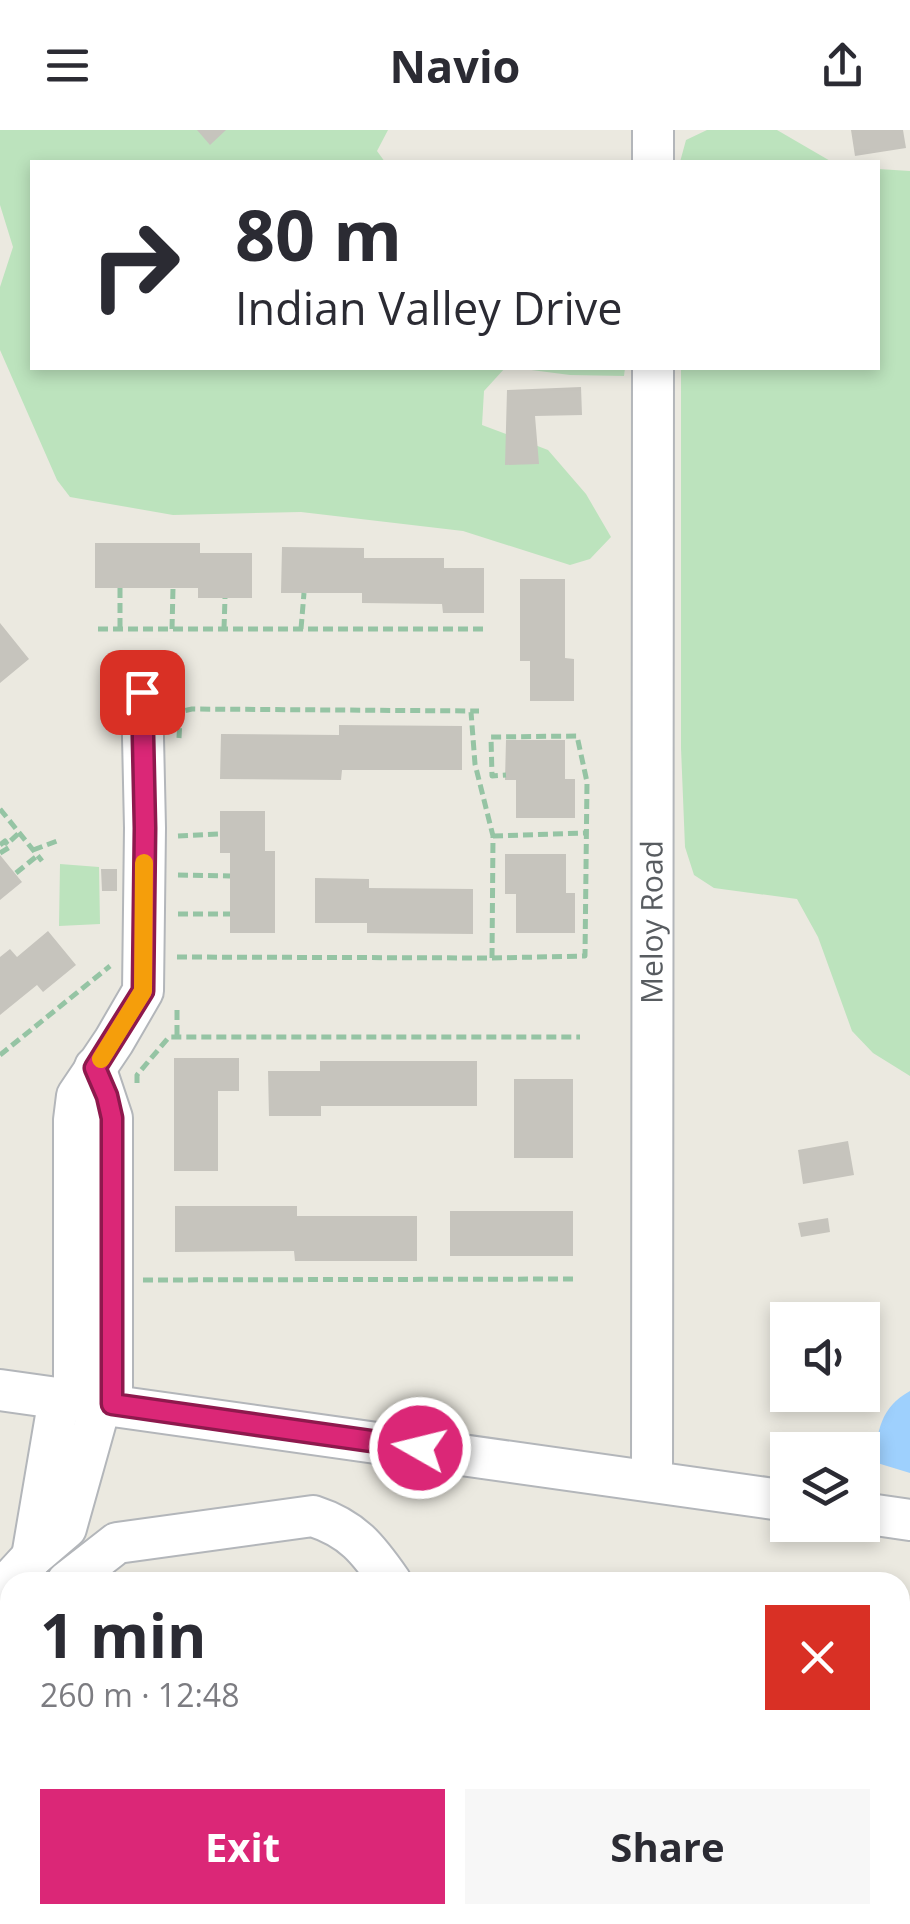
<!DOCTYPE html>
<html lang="en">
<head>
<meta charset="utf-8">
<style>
	:root { --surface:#fff; --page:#f7f7f7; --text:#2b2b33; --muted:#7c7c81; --accent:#db2777 }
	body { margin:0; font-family:"Open Sans",sans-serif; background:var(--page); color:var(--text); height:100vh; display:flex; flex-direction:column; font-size:38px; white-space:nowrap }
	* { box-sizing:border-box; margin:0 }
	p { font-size:32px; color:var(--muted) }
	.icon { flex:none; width:55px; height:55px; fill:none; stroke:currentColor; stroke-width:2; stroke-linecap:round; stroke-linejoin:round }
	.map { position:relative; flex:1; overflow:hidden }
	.drawer { position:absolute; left:0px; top:1442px; width:910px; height:352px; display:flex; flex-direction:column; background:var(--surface); border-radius:30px 30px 0 0; box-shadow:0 5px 15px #0003 }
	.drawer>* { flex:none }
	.banner { position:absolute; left:30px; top:30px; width:850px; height:210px; border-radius:0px; box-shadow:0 5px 15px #0003; background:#fff; color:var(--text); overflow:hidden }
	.fabs { position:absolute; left:770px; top:1172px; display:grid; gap:20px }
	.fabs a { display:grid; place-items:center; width:110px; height:110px; border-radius:0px; background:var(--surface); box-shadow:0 5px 15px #0003; font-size:50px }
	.pin { position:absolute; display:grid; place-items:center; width:85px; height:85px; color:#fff; margin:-42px; border-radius:20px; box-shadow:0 5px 15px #0006 }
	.me { position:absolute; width:110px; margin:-55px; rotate:278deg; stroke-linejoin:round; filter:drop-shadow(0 0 8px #0008) }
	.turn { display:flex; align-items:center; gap:35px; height:210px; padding:0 40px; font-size:45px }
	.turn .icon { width:130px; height:130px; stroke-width:2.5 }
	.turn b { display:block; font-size:70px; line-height:85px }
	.round { display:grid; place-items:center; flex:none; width:105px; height:105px; border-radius:0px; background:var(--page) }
	.headline { display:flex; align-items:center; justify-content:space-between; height:170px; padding:0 40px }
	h1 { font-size:60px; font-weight:700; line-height:75px }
	.action { display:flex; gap:20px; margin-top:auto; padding:20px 40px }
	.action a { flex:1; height:115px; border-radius:0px; background:var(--accent); color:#fff; font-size:40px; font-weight:700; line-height:115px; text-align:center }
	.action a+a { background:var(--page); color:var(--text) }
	header { display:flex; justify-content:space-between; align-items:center; height:130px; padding:0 40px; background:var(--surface); font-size:45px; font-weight:700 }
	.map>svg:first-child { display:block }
</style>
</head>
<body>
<header><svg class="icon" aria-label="menu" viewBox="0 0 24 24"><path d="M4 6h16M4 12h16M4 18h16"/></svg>Navio<svg class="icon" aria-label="share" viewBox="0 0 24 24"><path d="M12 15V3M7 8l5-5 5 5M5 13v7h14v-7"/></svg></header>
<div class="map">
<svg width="910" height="1794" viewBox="0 0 910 1794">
	<rect width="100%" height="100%" fill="#ebe9e0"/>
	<path fill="#bce3bd" d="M0 0H388L377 21 385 32H32V238H505L484 261 482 295 548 320 586 364 611 407 590 429 570 435 463 401 301 382 173 385 70 367 57 350 0 220V157L13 117 0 75Z
		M707 0H777L832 32H680L686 10Z
		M878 39 910 41V946L873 923 852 901 818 807 797 769 714 758 694 745 685 717 681 618V238H878Z
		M516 238H625L624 246 570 245Z
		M60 734 99 737 100 794 59 796Z"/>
	<path fill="#9ed0fd" d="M910 1261V1343L874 1332C878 1300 880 1278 910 1261Z"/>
	<path fill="#c6c4bd" d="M197 0H226L210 15Z
		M851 0H903L906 18 855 26Z
		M581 257 582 285 535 286 539 334 505 335 507 260Z
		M95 413H200V423H252V468H198V458H95Z
		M282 417 364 418V428H444V438H484V483H443L442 474 362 473V463H281Z
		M520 449H565V528L574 529V571H530V531H520Z
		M0 493 29 529 0 553Z
		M339 595 462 596V640H342L341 650 220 649 221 604 339 605Z
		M506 610H565V649H575V688H516V650H505Z
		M220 681H265V721H275V803H230V723H220Z
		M505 724H566V763H575V803H516V764H505Z
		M0 725 22 752 0 770Z
		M101 739H117V761H102Z
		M315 748 369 749V758L473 759V804L367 803V793H315Z
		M48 801 76 835 43 862 37 855 0 885V827L10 819 17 827Z
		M174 928H239V961H218V1041H174Z
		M320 931H477V976H321V986H269L268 941H320Z
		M514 949H573V1028H514Z
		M848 1011 854 1045 803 1054 798 1020Z
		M175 1076H297V1086H417V1131H295L294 1121 175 1122Z
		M450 1081H573V1126H450Z
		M828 1088 830 1102 801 1107 798 1093Z
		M274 1444 275 1452H229V1450Z
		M10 1661V1785H131L132 1793 2 1794 0 1663Z
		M900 1764 910 1765V1794H807L808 1785H900Z
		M177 1785H253L255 1794H179Z
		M315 1785H451L448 1794H338Z"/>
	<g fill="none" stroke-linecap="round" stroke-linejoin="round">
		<defs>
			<g id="minor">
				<path d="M653 0V32"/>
				<path d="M95 937 112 988V1274"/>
				<path d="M0 1260 788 1371"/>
				<path d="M74 1270V990L77 966 114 911 143 861 145 698 142 562"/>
				<path id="s1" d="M652 1350 653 238"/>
				<path d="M862 1383 910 1390"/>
				<path d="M32 1427 59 1268"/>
				<path d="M67 1452 117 1413 313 1386C353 1399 368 1419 391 1452"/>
				<path d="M0 1462 32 1427 66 1398 101 1273"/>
				<path d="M0 1505 10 1517"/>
				<path d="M500 1794 503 1785"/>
			</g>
		</defs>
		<use href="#minor" stroke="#b3b6ba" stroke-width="44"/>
		<path stroke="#95c4a4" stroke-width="5" stroke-dasharray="10 5" stroke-linecap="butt" d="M120 458V499
			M98 499H485
			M172 499 173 458
			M224 499 225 468
			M301 499 304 463
			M179 608 180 589 183 581 192 579 479 581
			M0 679 42 731
			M178 706 220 704
			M493 706 586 703
			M0 715 5 711 7 714 19 703
			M33 720 57 711
			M0 723 10 717 7 714
			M16 743 37 726
			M178 745 230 746
			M178 784H230
			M177 827 492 828 493 706 475 634 471 582
			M492 828 585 826 587 652 577 606 491 607 492 646 506 645
			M177 880V907
			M0 925 110 836
			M137 953V945L169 907H580
			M143 1150 575 1149"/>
		<use href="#minor" stroke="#fff" stroke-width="40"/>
	</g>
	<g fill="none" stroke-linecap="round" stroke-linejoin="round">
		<defs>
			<path id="route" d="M142 562 145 698 143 861 95 938 107 966 112 988V1274L420 1318"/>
		</defs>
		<use href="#route" stroke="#8e194d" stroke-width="25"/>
		<use href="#route" stroke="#db2777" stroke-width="18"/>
		<path stroke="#f59e0b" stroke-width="18" d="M101 929 143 861 144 733"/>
	</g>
	<g text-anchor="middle" stroke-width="8" stroke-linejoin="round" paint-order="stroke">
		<g font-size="30" fill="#585c60" stroke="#fff">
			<text dy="10" stroke="none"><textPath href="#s1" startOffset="558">Meloy Road</textPath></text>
		</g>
	</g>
</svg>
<div class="fabs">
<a><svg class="icon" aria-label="sound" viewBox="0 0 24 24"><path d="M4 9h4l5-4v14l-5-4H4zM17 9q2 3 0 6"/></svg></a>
<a><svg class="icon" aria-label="layers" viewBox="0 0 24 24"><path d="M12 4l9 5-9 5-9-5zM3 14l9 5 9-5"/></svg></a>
</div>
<div class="pin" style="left:142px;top:562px;background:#d93025"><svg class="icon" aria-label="arrive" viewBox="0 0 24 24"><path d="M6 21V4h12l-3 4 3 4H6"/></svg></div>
<svg class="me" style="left:420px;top:1318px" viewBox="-20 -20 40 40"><circle r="17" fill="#db2777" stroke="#fff" stroke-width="3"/><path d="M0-11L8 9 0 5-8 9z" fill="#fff"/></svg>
<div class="banner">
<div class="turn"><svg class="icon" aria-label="right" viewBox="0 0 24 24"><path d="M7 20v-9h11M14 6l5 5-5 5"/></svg><div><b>80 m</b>Indian Valley Drive</div></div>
</div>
<section class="drawer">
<div class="headline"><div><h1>1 min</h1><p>260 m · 12:48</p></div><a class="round" style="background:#d93025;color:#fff"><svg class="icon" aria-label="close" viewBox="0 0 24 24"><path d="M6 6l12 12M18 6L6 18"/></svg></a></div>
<div class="action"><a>Exit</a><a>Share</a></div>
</section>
</div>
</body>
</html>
